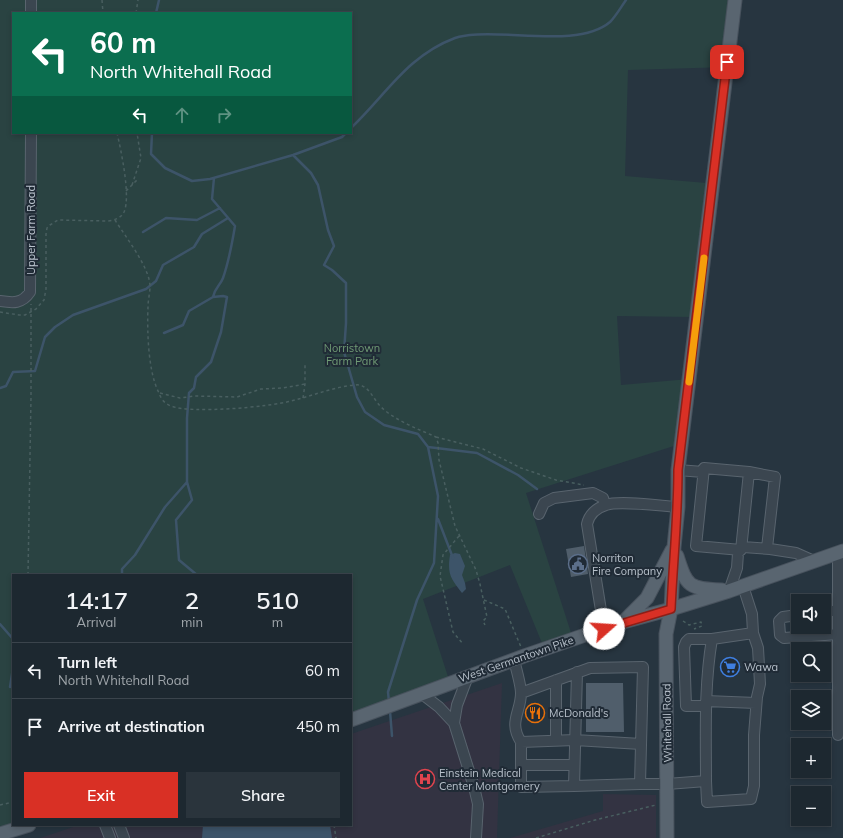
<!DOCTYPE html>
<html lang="en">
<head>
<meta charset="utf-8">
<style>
	:root { --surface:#1d2830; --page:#2a343c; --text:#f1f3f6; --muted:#a0a6ab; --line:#3b444c; --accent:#d93025 }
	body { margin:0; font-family:Mulish,sans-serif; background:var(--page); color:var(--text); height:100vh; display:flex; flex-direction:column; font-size:15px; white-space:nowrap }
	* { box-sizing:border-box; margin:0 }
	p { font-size:13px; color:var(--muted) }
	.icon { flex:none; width:22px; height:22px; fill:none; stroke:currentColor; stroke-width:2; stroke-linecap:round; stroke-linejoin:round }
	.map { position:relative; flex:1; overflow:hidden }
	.side { position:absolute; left:12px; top:574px; width:340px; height:252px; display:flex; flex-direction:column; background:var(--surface); border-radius:0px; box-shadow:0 2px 6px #0003,0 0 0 1px var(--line) }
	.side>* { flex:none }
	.hud { position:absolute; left:12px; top:12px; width:340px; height:122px; border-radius:0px; box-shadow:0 2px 6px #0003,0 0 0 1px var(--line); background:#0b6e4f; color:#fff; overflow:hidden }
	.buttons { position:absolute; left:791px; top:594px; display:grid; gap:8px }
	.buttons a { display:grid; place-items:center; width:40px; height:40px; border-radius:0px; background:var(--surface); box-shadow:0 2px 6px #0003,0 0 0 1px var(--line); font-size:20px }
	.pin { position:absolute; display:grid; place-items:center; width:34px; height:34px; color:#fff; margin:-17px; border-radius:8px; box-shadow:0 2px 6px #0006 }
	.me { position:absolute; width:44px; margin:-22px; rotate:71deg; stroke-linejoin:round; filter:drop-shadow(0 0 3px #0008) }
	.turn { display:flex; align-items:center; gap:14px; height:84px; padding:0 12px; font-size:18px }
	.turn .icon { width:52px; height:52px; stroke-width:2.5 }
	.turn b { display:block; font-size:28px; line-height:34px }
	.lanes { display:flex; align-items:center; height:38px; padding:0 12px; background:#0003; justify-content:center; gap:20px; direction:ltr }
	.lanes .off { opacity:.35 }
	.eta { display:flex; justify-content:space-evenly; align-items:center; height:68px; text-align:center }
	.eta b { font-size:24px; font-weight:600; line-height:28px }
	.button { display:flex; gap:8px; margin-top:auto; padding:8px 12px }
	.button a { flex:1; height:46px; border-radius:0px; background:var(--accent); color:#fff; font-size:16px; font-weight:600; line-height:46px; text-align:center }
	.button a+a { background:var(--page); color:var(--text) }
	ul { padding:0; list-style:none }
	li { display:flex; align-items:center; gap:12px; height:56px; padding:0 12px; border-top:1px solid var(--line) }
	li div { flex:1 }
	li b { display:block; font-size:15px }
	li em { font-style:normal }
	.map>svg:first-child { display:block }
</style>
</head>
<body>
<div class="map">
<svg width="843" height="838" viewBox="0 0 843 838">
	<rect width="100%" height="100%" fill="#273540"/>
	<path fill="#333342" d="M502 683 497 838H40L79 825H351V734Z
		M603 794 656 795V838H510L603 811Z"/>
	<path fill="#2a4342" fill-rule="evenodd" d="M0 0H737L729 67 628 70 625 176 718 184 693 317 617 316 621 385 689 379 677 445 526 493 574 642 544 648 510 565 423 599 450 683 351 719V575H13V825L0 832ZM13 13H351V133H13Z"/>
	<path fill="#3d5469" d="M455 553 460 554 465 566 462 575 465 583 466 589 462 593C451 579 447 574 450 555Z
		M203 825H330L332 838H202Z"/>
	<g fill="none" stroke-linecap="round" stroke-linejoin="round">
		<path stroke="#3d5469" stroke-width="2.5" d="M156 13 159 0
			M351 128C386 95 407 56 455 38 460 36 465 36 470 35 510 30 579 48 610 22 616 16 621 7 626 0
			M152 133 151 154 165 168 192 181 210 179 293 155 342 137 346 133
			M293 155 311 173 318 185 328 230 334 246 324 265 332 270 346 283V323L344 352 357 397 365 412 384 425 418 434 428 447 438 496 434 563 417 600 388 692 389 702
			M143 232 166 218 197 220 220 208
			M164 333 183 325 189 311 213 297
			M0 388 6 386 13 372 35 371 45 337 55 327 73 315 146 289 156 281 163 265 194 247 202 234 228 218
			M428 447 477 453 518 475 537 489
			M187 482 192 500 176 520 179 560 197 575
			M438 519 453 558
			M122 575V569L135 555 165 507 187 482V418L189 393 194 388 196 377 211 362 221 332 227 297 223 296 213 297C215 287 220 286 223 278 229 261 232 244 235 226L212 199 214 178
			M0 624 13 639
			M10 687 13 668
			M390 711 392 736"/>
	</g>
	<path fill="#505e6b" d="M584 546 588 574 571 577 566 549Z
		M586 683H623L624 732H586Z"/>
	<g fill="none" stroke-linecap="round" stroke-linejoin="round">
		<defs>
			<path id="minor" d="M31 13V0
				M0 301C13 303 22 304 30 292L31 133
				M678 470 703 472
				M749 472 704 468 696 546 741 550 749 472 775 477 767 548
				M539 514 544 503 554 498 593 493 603 498 605 505
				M729 591 737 568 738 553 743 547 770 549 796 553 814 561
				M824 612 838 610
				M798 615 783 617 779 621 780 635 784 638 838 634
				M604 629 587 524C589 515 596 508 606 505 619 500 661 506 678 507
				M514 660C516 668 521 685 521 693 521 712 508 722 521 742
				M577 672 574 786 640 784
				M521 693 590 668 643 667 640 784H667L706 781 707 802 751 799 754 786V735L757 697 760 684 758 648 753 633 752 614 743 586
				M422 694 439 707 454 723 474 787 478 804 476 838
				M706 701 756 703
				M706 706H686L684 647 686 642 689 639H712
				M454 723 457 705 468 676
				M838 735V553
				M556 741V680
				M521 765H574
				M706 781C706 733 704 686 712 639L753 633
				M574 786 521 787V742L575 740 641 744
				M105 825 110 838
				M119 825 124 838"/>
			<path id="major" d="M677 556C687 588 689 588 722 590
				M623 622 647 598 672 550
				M351 720 524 656 623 622 671 609 729 591 843 551
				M0 834 29 825
				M667 838 666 634 671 609 674 547 678 507V470L735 0"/>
		</defs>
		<use href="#minor" stroke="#59646e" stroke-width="12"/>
		<use href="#major" stroke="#48525d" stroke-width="15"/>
		<path stroke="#495f60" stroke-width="1.5" stroke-dasharray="3 3" stroke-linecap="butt" d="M102 0 103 13
			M136 13 138 0
			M132 185 141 158 137 133
			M126 191 137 180
			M115 220C125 236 150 268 150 286 150 293 148 300 148 307 147 331 148 372 159 393 161 399 165 404 171 406 191 414 268 407 291 401 312 396 333 387 355 385 368 383 373 399 381 407 396 421 418 429 436 437L438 443 439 460 455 526 476 570 480 584 487 617 483 621 485 625
			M0 312 19 315H25L36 309 44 300 46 289V234L47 228 50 225 58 220 108 221C115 220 121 218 124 212 131 197 121 150 117 133
			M160 393 180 398 195 396 237 397 261 389 283 388 305 384
			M303 398 305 384V363
			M436 437 483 449 521 468 556 480 584 485
			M459 536 443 555 440 576 453 632 463 644
			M28 575 31 397V304
			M484 600 505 609 521 647
			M683 621 689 625 701 622 702 626 694 629
			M0 805 13 802
			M334 825 336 838
			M536 838 595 820 656 805"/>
		<use href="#minor" stroke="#3b4650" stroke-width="10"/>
		<use href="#major" stroke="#596570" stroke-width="13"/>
	</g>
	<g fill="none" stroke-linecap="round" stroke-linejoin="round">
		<defs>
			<path id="route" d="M604 629 671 609C673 563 678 517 678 470L727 62"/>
		</defs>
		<use href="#route" stroke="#8d1f18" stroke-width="10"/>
		<use href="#route" stroke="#d93025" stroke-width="7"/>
		<path stroke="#f59e0b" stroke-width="7" d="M689 382 704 258"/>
	</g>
	<defs>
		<symbol id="civic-ring" viewBox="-11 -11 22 22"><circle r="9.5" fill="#202b36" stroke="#5c6f8a" stroke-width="1.5"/><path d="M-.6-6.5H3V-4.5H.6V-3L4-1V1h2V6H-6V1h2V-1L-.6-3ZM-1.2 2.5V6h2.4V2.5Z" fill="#5c6f8a"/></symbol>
		<symbol id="supermarket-ring" viewBox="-11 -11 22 22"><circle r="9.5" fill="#202b36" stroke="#3f7fe0" stroke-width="1.5"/><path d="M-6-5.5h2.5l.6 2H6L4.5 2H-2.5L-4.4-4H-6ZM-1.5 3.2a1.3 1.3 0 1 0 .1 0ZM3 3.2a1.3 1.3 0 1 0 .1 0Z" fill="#3f7fe0"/></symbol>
		<symbol id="restaurant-ring" viewBox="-11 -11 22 22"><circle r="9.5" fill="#202b36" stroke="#e8710a" stroke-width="1.5"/><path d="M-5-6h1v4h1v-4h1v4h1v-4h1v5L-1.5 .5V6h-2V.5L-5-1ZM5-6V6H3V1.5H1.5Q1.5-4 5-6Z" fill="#e8710a"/></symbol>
		<symbol id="hospital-ring" viewBox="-11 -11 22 22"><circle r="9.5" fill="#202b36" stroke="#e0444e" stroke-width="1.5"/><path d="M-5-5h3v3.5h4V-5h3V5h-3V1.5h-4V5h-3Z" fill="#e0444e"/></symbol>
	</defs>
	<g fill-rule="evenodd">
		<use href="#civic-ring" x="567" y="553" width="22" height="22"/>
		<use href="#supermarket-ring" x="719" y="656" width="22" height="22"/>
		<use href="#restaurant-ring" x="524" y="702" width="22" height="22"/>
		<use href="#hospital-ring" x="414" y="768" width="22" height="22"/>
	</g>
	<g text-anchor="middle" stroke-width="4" stroke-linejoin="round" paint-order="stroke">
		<g font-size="11" fill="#b8c1cb" stroke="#202b36">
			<text transform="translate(31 230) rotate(-90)" y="4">Upper Farm Road</text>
			<text transform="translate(516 659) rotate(-19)" y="4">West Germantown Pike</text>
			<text transform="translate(667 723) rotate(-91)" y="4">Whitehall Road</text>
		</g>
		<g font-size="11" fill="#709b75" stroke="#202b36">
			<text x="352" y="352">Norristown<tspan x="352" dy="13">Farm Park</tspan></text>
		</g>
		<g font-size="11" fill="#b8c1cb" stroke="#202b36" text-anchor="start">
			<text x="592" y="562">Norriton<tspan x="592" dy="13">Fire Company</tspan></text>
			<text x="744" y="671">Wawa</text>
			<text x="549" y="717">McDonald's</text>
			<text x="439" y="777">Einstein Medical<tspan x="439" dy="13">Center Montgomery</tspan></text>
		</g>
	</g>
</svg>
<div class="buttons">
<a><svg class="icon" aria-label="sound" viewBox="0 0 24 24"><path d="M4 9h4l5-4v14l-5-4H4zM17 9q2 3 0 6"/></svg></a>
<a><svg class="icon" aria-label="search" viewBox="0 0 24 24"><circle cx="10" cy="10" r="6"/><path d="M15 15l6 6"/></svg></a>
<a><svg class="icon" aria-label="layers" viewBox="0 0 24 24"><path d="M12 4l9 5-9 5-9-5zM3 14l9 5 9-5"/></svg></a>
<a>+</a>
<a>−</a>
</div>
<div class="pin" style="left:727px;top:62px;background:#d93025"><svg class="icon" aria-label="arrive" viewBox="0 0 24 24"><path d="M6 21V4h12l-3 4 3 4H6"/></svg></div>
<svg class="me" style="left:604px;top:629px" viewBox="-20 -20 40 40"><circle r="19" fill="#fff"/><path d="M0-13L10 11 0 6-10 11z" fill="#d93025"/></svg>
<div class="hud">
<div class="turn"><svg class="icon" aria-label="left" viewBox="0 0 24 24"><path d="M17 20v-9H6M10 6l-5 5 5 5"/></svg><div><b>60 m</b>North Whitehall Road</div></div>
<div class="lanes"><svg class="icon" aria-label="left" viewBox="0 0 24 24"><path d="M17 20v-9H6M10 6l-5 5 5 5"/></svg><svg class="icon off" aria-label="ahead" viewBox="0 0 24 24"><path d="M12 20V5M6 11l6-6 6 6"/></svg><svg class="icon off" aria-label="right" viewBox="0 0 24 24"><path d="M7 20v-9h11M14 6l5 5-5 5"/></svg></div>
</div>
<section class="side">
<div class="eta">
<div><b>14:17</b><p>Arrival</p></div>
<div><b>2</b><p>min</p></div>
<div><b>510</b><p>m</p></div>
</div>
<ul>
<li><svg class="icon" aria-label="left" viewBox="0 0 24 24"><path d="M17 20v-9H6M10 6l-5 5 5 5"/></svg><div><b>Turn left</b><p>North Whitehall Road</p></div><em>60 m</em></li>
<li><svg class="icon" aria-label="arrive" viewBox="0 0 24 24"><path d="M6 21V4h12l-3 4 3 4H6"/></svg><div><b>Arrive at destination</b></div><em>450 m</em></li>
</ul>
<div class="button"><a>Exit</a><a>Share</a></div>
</section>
</div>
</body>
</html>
